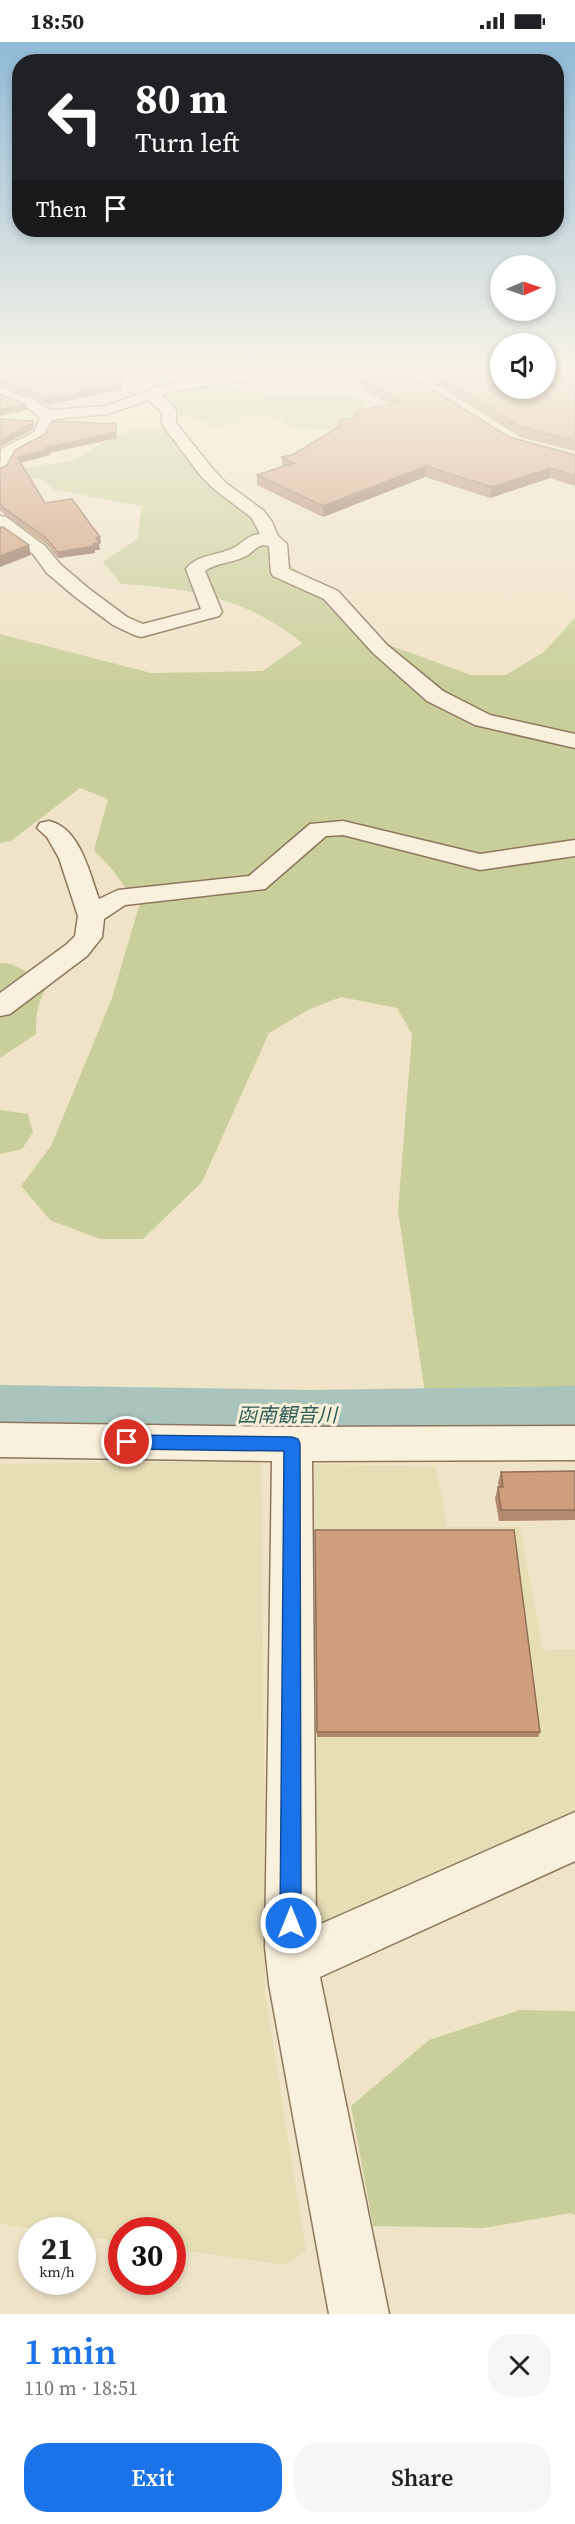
<!DOCTYPE html>
<html lang="en">
<head>
<meta charset="utf-8">
<style>
	:root { --surface:#fff; --page:#f6f6f6; --text:#202124; --muted:#757577; --accent:#1a73e8 }
	body { margin:0; font-family:"Source Serif 4","Noto Sans JP",serif; background:var(--page); color:var(--text); height:100vh; display:flex; flex-direction:column; font-size:22px; white-space:nowrap }
	* { box-sizing:border-box; margin:0 }
	p { font-size:20px; color:var(--muted) }
	.icon { flex:none; width:33px; height:33px; fill:none; stroke:currentColor; stroke-width:2; stroke-linecap:round; stroke-linejoin:round }
	.map { position:relative; height:2272px; overflow:hidden }
	.drawer { display:flex; flex-direction:column; background:var(--surface); flex:1 }
	.drawer>* { flex:none }
	.guide { position:absolute; left:12px; top:12px; width:552px; height:183px; border-radius:24px; box-shadow:0 3px 9px #0003; background:#202124; color:#fff; overflow:hidden }
	.needle { width:39px; rotate:88deg }
	.tools { position:absolute; left:490px; top:213px; display:grid; gap:12px }
	.tools a { display:grid; place-items:center; width:66px; height:66px; border-radius:50%; background:var(--surface); box-shadow:0 3px 9px #0003; font-size:30px }
	.speed { position:absolute; left:18px; top:2175px; display:flex; gap:12px; font-size:30px; font-weight:700; text-align:center }
	.speed>* { display:grid; place-content:center; width:78px; height:78px; border-radius:50%; background:var(--surface); box-shadow:0 3px 9px #0003; line-height:1 }
	.speed small { font-size:15px; font-weight:400 }
	.speed .limit { border:9px solid #d22; background:#fff; color:#111 }
	.pin { position:absolute; display:grid; place-items:center; width:51px; height:51px; color:#fff; margin:-26px; border:3px solid #fff; border-radius:50%; box-shadow:0 2px 6px #0007 }
	.me { position:absolute; width:66px; margin:-33px; rotate:0deg; stroke-linejoin:round; filter:drop-shadow(0 0 4px #0008) }
	.turn { display:flex; align-items:center; gap:21px; height:126px; padding:0 24px; font-size:27px }
	.turn .icon { width:78px; height:78px; stroke-width:2.5 }
	.turn b { display:block; font-size:42px; line-height:51px }
	.then { display:flex; align-items:center; height:57px; padding:0 24px; background:#0003; gap:12px; font-size:22px }
	.round { display:grid; place-items:center; flex:none; width:63px; height:63px; border-radius:24px; background:var(--page) }
	.head { display:flex; align-items:center; justify-content:space-between; height:102px; padding:0 24px }
	h1 { font-size:36px; font-weight:600; line-height:45px; color:var(--accent) }
	.primary-button { display:flex; gap:12px; margin-top:auto; padding:12px 24px }
	.primary-button a { flex:1; height:69px; border-radius:24px; background:var(--accent); color:#fff; font-size:24px; font-weight:600; line-height:69px; text-align:center }
	.primary-button a+a { background:var(--page); color:var(--text) }
	.status { display:flex; justify-content:space-between; align-items:center; height:42px; padding:0 30px; background:var(--surface); direction:ltr }
	.status svg { height:16px; fill:currentColor }
	.map>svg:first-child { display:block }
</style>
</head>
<body>
<div class="status"><b>18:50</b><svg viewBox="0 0 49 12"><path d="M0 12V9h3v3zM5 12V6h3v6zM10 12V3h3v9zM15 12V0h3v12zM26 1h20v11H26zM47 4h2v5h-2z"/></svg></div>
<div class="map">
<svg width="575" height="2272" viewBox="0 0 575 2272">
	<rect width="100%" height="100%" fill="#f0e4c8"/>
	<path fill="#e6deb5" d="M212 325H308L227 336Z
		M338 325 363 346 358 348 364 353 266 348 234 338Z
		M260 1419 262 1433 265 1951 306 2209 285 2223 173 2207 172 2188H122L121 2200 83 2194 82 2188H43L0 2182V1422Z
		M299 1422 436 1424 447 1485H520L543 1608 575 1607V1778L336 1884 301 1887Z"/>
	<path fill="#c9cf9b" d="M107 325H197L235 347 273 353 356 355 365 360 363 363 369 369C364 373 356 381 350 384 334 390 298 389 283 382L282 377 247 373 234 382 216 385 192 375H172L157 353 167 343 153 337 145 329Z
		M133 387H166L251 474 286 521 352 566 386 602 471 633H506L544 610 575 576V1347L518 1353 425 1351 398 1169 412 992 397 966 341 955 310 967 269 991 202 1140 143 1197H100L50 1178 21 1144 51 1104 112 956 139 864 111 826 94 808 108 757 80 746 11 799 0 801V592L151 631 263 629 302 601C247 556 190 546 121 542L103 520 137 497 142 464 55 448 43 438 24 435 22 428C40 421 65 422 78 416 98 405 110 395 133 387Z
		M0 921 12 922 50 942C37 957 36 973 36 992L0 1016Z
		M0 1068 28 1072 33 1090 22 1107 0 1112Z
		M520 1968 575 1969V2173L571 2171 483 2186 373 2184 351 2064 429 1998Z"/>
	<g fill="none" stroke-linecap="round" stroke-linejoin="round">
		<path fill="#a9c4bc" fill-rule="evenodd" d="M0 1343 311 1348 575 1344V1396L311 1400 0 1395Z"/>
		<defs>
			<path id="minor" d="M295 325H335L328 329 188 346 161 353 176 368V381L212 426 226 441 264 469 272 480 278 494 287 502 289 527 338 549 387 603 443 649 490 673 575 692V706L475 683 427 659 373 611 324 557 273 534 271 530 269 504C259 501 256 507 248 513 235 521 217 520 205 529L222 570 219 574 141 595 134 593 113 583 74 554 47 531 33 512 0 487V474L6 475 45 504 61 523 88 546 127 575 143 582 201 567 186 527C197 512 219 514 235 505 244 500 248 493 260 492L252 476 214 447 200 433 162 382V370L148 358 108 372 54 377 45 396 14 413 6 428 0 430 1 407 34 390 40 376 29 366 0 356V347L32 357 50 368 106 364 157 345 188 338Z
				M49 779C80 786 89 830 99 857L118 848 249 834 310 782 343 779 480 812 575 798V814L480 828 343 793 326 794 265 847 125 863 104 877 102 895 87 914 10 972 0 974V951L67 902 75 894 78 874 59 816 47 795 37 786 40 781Z
				M0 1381 292 1385 575 1384V1418L312 1419 316 1884 575 1770V1819L320 1935 389 2272H329L269 1942 265 1905 272 1419 0 1415Z"/>
		</defs>
		<use href="#minor" stroke="#8d765c" stroke-width="3"/>
		<use href="#minor" fill="#faf1dc" fill-rule="evenodd"/>
	</g>
	<path fill="#b2896c" d="M357 325H397L509 395 575 413V444L550 436 490 456 425 435 323 475 257 443V433L282 425V415L292 413 354 377 389 362 361 346 362 337 375 336Z
		M407 325 575 326V409L520 395Z
		M0 329 19 331 125 336 115 338 122 341 123 347 47 363 33 355 0 346Z
		M117 396 49 411 50 413 21 421 45 461 101 501 99 502 100 508H95V511L58 516 46 502 5 473 0 468V426L7 423 15 408Z
		M575 1429V1478L499 1479 495 1456 498 1445H499L498 1441 501 1430Z
		M315 1488 540 1690 538 1695H317Z"/>
	<path fill="#916f58" d="M125 330V336L107 339V334Z
		M122 341 123 347 47 363 46 358Z
		M26 362 27 368 0 374V368Z
		M33 379 34 385 32 388 0 405V398Z
		M116 390 117 396 49 411 50 413 18 421 17 415 45 406Z
		M426 424 425 435 323 475V464Z
		M551 426 550 436 490 456 492 445Z
		M96 495H100L101 501 99 502 100 508H95V511L58 516V510L93 502Z
		M29 503 31 513 0 525V514Z"/>
	<path fill="#cf9f7d" stroke="#916f58" stroke-width="1.5" d="M38 325H106L125 330 107 334 122 341 46 358 32 349 0 340V329L19 331Z
		M372 325H397L509 395 575 413V434L551 426 492 445 426 424 323 464 257 433 294 421 282 415 292 413 339 385 340 377H354L356 369 401 360 362 337 388 334Z
		M422 325H501V346H546V325H571L575 326V399L521 385Z
		M0 352 26 362 0 368Z
		M0 377 33 379 31 382 0 398Z
		M52 379 116 382V390L45 406 49 407 17 415 45 461 72 457 100 495H96L99 501 93 502 95 504 58 510 45 495 4 466 0 462V426L7 423 15 408 45 392Z
		M0 485H3L29 503 0 514Z
		M575 1429V1468H501L498 1445H503L501 1430Z
		M315 1488H514L540 1690H317Z"/>
	<linearGradient id="sky" x2="0" y2="1"><stop stop-color="#8fbad6"/><stop offset="0.51" stop-color="#f8f3e6"/><stop offset="1" stop-color="#f8f3e6" stop-opacity="0"/></linearGradient>
	<rect width="575" height="643" fill="url(#sky)"/>
	<path fill="#1a73e8" stroke="#114b97" stroke-width="1.5" d="M127 1393 292 1395 298 1397 300 1402 301 1881 298 1889 291 1892 283 1889 280 1881 284 1409 127 1407 121 1405 119 1400 121 1395Z"/>
	<g text-anchor="middle" stroke-width="6" stroke-linejoin="round" paint-order="stroke">
		<g font-size="20" font-style="italic" fill="#2f5d5a" stroke="#f7eed8">
			<text x="287" y="1380">函南観音川</text>
		</g>
	</g>
</svg>
<div class="tools">
<a><svg class="needle" viewBox="-14 -14 28 28"><path d="M0-13l5 13h-10z" fill="#e53935"/><path d="M0 13l5-13h-10z" fill="#757577"/></svg></a>
<a><svg class="icon" aria-label="sound" viewBox="0 0 24 24"><path d="M4 9h4l5-4v14l-5-4H4zM17 9q2 3 0 6"/></svg></a>
</div>
<div class="speed"><div>21<small>km/h</small></div><div class="limit">30</div></div>
<div class="pin" style="left:127px;top:1400px;background:#d93025"><svg class="icon" aria-label="arrive" viewBox="0 0 24 24"><path d="M6 21V4h12l-3 4 3 4H6"/></svg></div>
<svg class="me" style="left:291px;top:1881px" viewBox="-20 -20 40 40"><circle r="17" fill="#1a73e8" stroke="#fff" stroke-width="3"/><path d="M0-11L8 9 0 5-8 9z" fill="#fff"/></svg>
<div class="guide">
<div class="turn"><svg class="icon" aria-label="left" viewBox="0 0 24 24"><path d="M17 20v-9H6M10 6l-5 5 5 5"/></svg><div><b>80 m</b>Turn left</div></div>
<div class="then">Then<svg class="icon" aria-label="arrive" viewBox="0 0 24 24"><path d="M6 21V4h12l-3 4 3 4H6"/></svg></div>
</div>
</div>
<section class="drawer">
<div class="head"><div><h1>1 min</h1><p>110 m · 18:51</p></div><a class="round"><svg class="icon" aria-label="close" viewBox="0 0 24 24"><path d="M6 6l12 12M18 6L6 18"/></svg></a></div>
<div class="primary-button"><a>Exit</a><a>Share</a></div>
</section>
</body>
</html>
